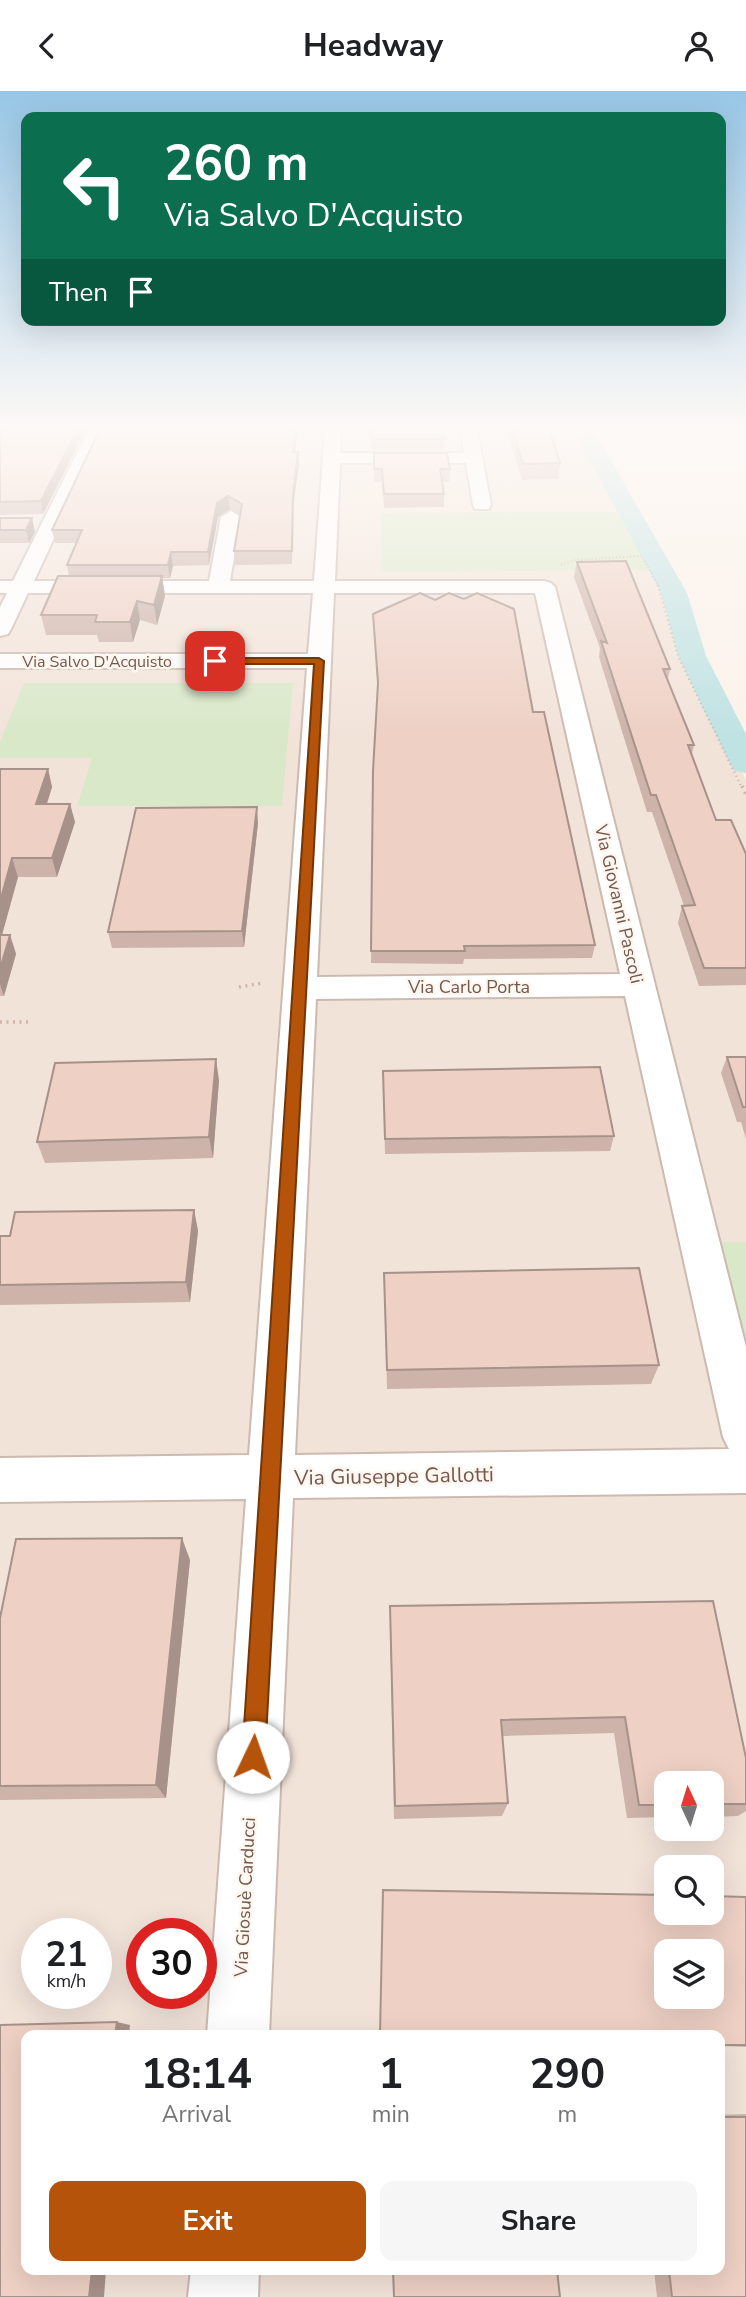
<!DOCTYPE html>
<html lang="en">
<head>
<meta charset="utf-8">
<style>
	:root { --surface:#fff; --page:#f6f6f6; --text:#202124; --muted:#757577; --accent:#b45309 }
	body { margin:0; font-family:"Nunito Sans",sans-serif; background:var(--page); color:var(--text); height:100vh; display:flex; flex-direction:column; font-size:26px; white-space:nowrap }
	* { box-sizing:border-box; margin:0 }
	p { font-size:23px; color:var(--muted) }
	.icon { flex:none; width:38px; height:38px; fill:none; stroke:currentColor; stroke-width:2; stroke-linecap:round; stroke-linejoin:round }
	.map { position:relative; flex:1; overflow:hidden }
	.side { position:absolute; left:21px; top:1939px; width:704px; height:245px; display:flex; flex-direction:column; background:var(--surface); border-radius:14px; box-shadow:0 7px 28px #0002 }
	.side>* { flex:none }
	.top-card { position:absolute; left:21px; top:21px; width:705px; height:214px; border-radius:14px; box-shadow:0 7px 28px #0002; background:#0b6e4f; color:#fff; overflow:hidden }
	.needle { width:46px; rotate:356deg }
	.controls { position:absolute; left:654px; top:1680px; display:grid; gap:14px }
	.controls a { display:grid; place-items:center; width:70px; height:70px; border-radius:14px; background:var(--surface); box-shadow:0 7px 28px #0002; font-size:35px }
	.speed { position:absolute; left:21px; top:1827px; display:flex; gap:14px; font-size:35px; font-weight:700; text-align:center }
	.speed>* { display:grid; place-content:center; width:91px; height:91px; border-radius:50%; background:var(--surface); box-shadow:0 7px 28px #0002; line-height:1 }
	.speed small { font-size:18px; font-weight:400 }
	.speed .limit { border:10px solid #d22; background:#fff; color:#111 }
	.pin { position:absolute; display:grid; place-items:center; width:60px; height:60px; color:#fff; margin:-30px; border-radius:14px; box-shadow:0 4px 10px #0006 }
	.me { position:absolute; width:77px; margin:-38px; rotate:3deg; stroke-linejoin:round; filter:drop-shadow(0 0 5px #0008) }
	.turn { display:flex; align-items:center; gap:24px; height:147px; padding:0 28px; font-size:32px }
	.turn .icon { width:91px; height:91px; stroke-width:2.5 }
	.turn b { display:block; font-size:49px; line-height:60px }
	.then { display:flex; align-items:center; height:66px; padding:0 28px; background:#0003; gap:14px; font-size:26px }
	.eta { display:flex; justify-content:space-evenly; align-items:center; height:119px; text-align:center }
	.eta b { font-size:42px; font-weight:700; line-height:49px }
	.button { display:flex; gap:14px; margin-top:auto; padding:14px 28px }
	.button a { flex:1; height:80px; border-radius:14px; background:var(--accent); color:#fff; font-size:28px; font-weight:700; line-height:80px; text-align:center }
	.button a+a { background:var(--page); color:var(--text) }
	header { display:flex; justify-content:space-between; align-items:center; height:91px; padding:0 28px; background:var(--surface); font-size:32px; font-weight:700 }
	.map>svg:first-child { display:block }
</style>
</head>
<body>
<header><svg class="icon" aria-label="back" viewBox="0 0 24 24"><path d="M15 5l-7 7 7 7"/></svg>Headway<svg class="icon" aria-label="person" viewBox="0 0 24 24"><circle cx="12" cy="8" r="4"/><path d="M4 21q1-7 8-7t8 7"/></svg></header>
<div class="map">
<svg width="746" height="2206" viewBox="0 0 746 2206">
	<rect width="100%" height="100%" fill="#fbf2ea"/>
	<path fill="#f2e3d9" fill-rule="evenodd" d="M0 338H579L660 479 670 502 686 566 746 689V2206H0ZM667 1692H712V1738H667ZM667 1776H712V1822H667ZM37 1843H96V1902H37ZM142 1843H201V1902H142ZM667 1860H712V1906H667ZM26 1944H719V2179H26Z"/>
	<path fill="#d9e8c9" d="M628 421 660 479 381 481V422Z
		M24 592H293L282 715H77L92 667H0V651Z
		M719 1151H746V1264Z"/>
	<g fill="none" stroke-linecap="round" stroke-linejoin="round">
		<path fill="#bfe2e3" fill-rule="evenodd" d="M573 338H593L687 502 706 565 746 643V682L735 680 730 673 678 565 661 502Z"/>
		<defs>
			<path id="minor" d="M89 338H105L34 490H209L221 426 231 420 241 426 230 490H314L325 338H341L340 362H464L461 338H477L491 414 489 418H475L473 414 466 372H340L335 490H544L551 492 555 496 746 1256V1402L293 1407 269 1944H207L246 1408 0 1411V1367L249 1364 307 577H0V563H308L313 502H28L11 538 8 543 0 545V516L7 502H0V490H13ZM334 502H535L620 883 317 886ZM625 905 723 1346 729 1358 295 1364 316 908Z
				M191 2179H259L258 2206H188Z"/>
		</defs>
		<use href="#minor" stroke="#ccbab0" stroke-width="4"/>
		<path stroke="#d3b3a7" stroke-width="2" stroke-dasharray="1 2.5" stroke-linecap="butt" d="M561 474 575 469 642 465 659 496"/>
		<path stroke="#d3b3a7" stroke-width="2.5" stroke-dasharray="1 3.5" stroke-linecap="butt" d="M658 494 678 565 742 697"/>
		<path stroke="#d3b3a7" stroke-width="3.5" stroke-dasharray="2 4.5" stroke-linecap="butt" d="M742 695 746 704
			M239 896 263 892
			M0 931H32"/>
		<use href="#minor" fill="#fff" fill-rule="evenodd"/>
	</g>
	<path fill="#cdb3a9" d="M0 338H86L43 423 0 424Z
		M100 338H298L295 361H298L299 373 293 416 292 473 235 474 234 460 241 425 230 418 218 426 209 474 173 475 170 487H162L165 505 157 534 140 529 133 551H99L97 544H46L41 524 69 485 67 474 76 452H55L52 439Z
		M369 338 445 348 444 359H373V356H370Z
		M506 338H549L560 372 558 388 522 389Z
		M374 362 450 378 449 391H442L444 403V416L384 417 382 391H374Z
		M0 427H32L35 441 29 452H0Z
		M577 471 670 578 668 588 694 654 692 663 716 729 746 763V894L699 895 678 832 682 815H684L652 721H647L599 566 600 557 574 486Z
		M373 523 533 621 595 854 592 867 464 868 463 873 371 872 373 680 378 599Z
		M0 678H48L52 696 47 713H70L75 731 57 786H18L2 844H10L16 863 4 905H0Z
		M258 732 244 856 112 857 108 841Z
		M727 966H746V1048L741 1031H737L721 982Z
		M383 980 614 1045 610 1060 385 1063Z
		M219 989 213 1067 45 1072 37 1051Z
		M194 1119 198 1140 190 1211 0 1214V1145H10Z
		M384 1182 659 1274 651 1293 387 1298Z
		M190 1469 166 1707 0 1709V1527Z
		M390 1515 746 1667V1720L738 1725 712 1726V1692H667V1726L627 1727 614 1642 502 1645 508 1712 502 1725 394 1728 390 1534Z
		M746 1806V1956L719 1955V1944Z
		M746 2023V2206H657L654 2179H719V2024Z"/>
	<path fill="#a79289" d="M78 338H86L43 423 41 410Z
		M296 338H298L293 373V361Z
		M298 361 299 373 293 416 292 473 293 403Z
		M228 405 230 418 218 426 209 474 208 461 217 412Z
		M32 427 35 441 29 452 26 439Z
		M171 461 173 475 170 487 168 474Z
		M162 485 165 505 157 534 154 514Z
		M137 510 140 529 133 551 130 531Z
		M48 678 52 696 41 731 36 713Z
		M70 713 75 731 57 786 52 767Z
		M257 716 258 732 244 856 242 840Z
		M12 767 18 786 0 851V811Z
		M10 844 16 863 4 905 0 893V878Z
		M216 968 219 989 213 1067 209 1046Z
		M194 1119 198 1140 190 1211 186 1191Z
		M182 1447 190 1469 166 1707 156 1694Z
		M117 1931 130 1934 129 1944H115Z
		M92 2179H106L104 2206H89Z"/>
	<path fill="#eed0c4" stroke="#a79289" stroke-width="2" fill-rule="evenodd" d="M0 338H78L41 410 0 411Z
		M100 338H296L293 361H298L293 403 292 460H234L242 413 228 405 217 412 208 461H171L168 474H67L82 439H52Z
		M369 338H443L445 348H373V345H370Z
		M512 338H549L560 372 523 373Z
		M374 362H447L450 378H440L444 403H384L382 378H374Z
		M0 427H32L26 439H0Z
		M626 470 670 578H663L694 654H688L716 729H731L746 763V877H704L682 815 695 814 656 704H651L601 550 607 552 577 471Z
		M58 485H162L154 514 137 510 130 531H95L97 524H41Z
		M420 502 435 509 449 502 464 508 477 502 514 518 533 621H544L595 854 464 855 465 860H371L373 680 378 592 373 523Z
		M0 678H48L36 713H70L52 767H12L0 811Z
		M257 716 242 840 108 841 136 717Z
		M0 844H10L0 878Z
		M727 966H746V1016H743Z
		M216 968 209 1046 37 1051 55 972Z
		M600 976 614 1045 385 1048 383 980Z
		M194 1119 186 1191 0 1194V1145H10L15 1121Z
		M639 1177 659 1274 387 1279 384 1182Z
		M182 1447 156 1694 0 1695V1527L16 1448Z
		M713 1510 746 1667V1713H712V1692H667V1714H639L625 1626 501 1629 508 1712 395 1715 390 1515Z
		M383 1799 667 1804V1822H712V1805L746 1806V1954H719V1944H380ZM667 1860H712V1906H667Z
		M117 1931 115 1944H26V2179H92L89 2206H0V1934Z
		M719 2026H746V2206H672L669 2179H719Z
		M393 2179H557L560 2206H394Z"/>
	<linearGradient id="sky" x2="0" y2="1"><stop stop-color="#97c6e6"/><stop offset="0.52" stop-color="#fdf9f6"/><stop offset="1" stop-color="#fdf9f6" stop-opacity="0"/></linearGradient>
	<rect width="746" height="646" fill="url(#sky)"/>
	<path fill="#b45309" stroke="#753606" stroke-width="2" d="M319 567 324 570 265 1666 261 1674 253 1677 245 1674 242 1666 314 573H215L210 570 215 567Z"/>
	<g text-anchor="middle" stroke-width="5" stroke-linejoin="round" paint-order="stroke">
		<g font-size="16" fill="#73584f" stroke="#fef7f0">
			<text x="97" y="576">Via Salvo D'Acquisto</text>
		</g>
		<g font-size="18" fill="#73584f" stroke="#fef7f0">
			<text transform="translate(619 813) rotate(77)" y="6">Via Giovanni Pascoli</text>
			<text x="469" y="902">Via Carlo Porta</text>
			<text transform="translate(245 1806) rotate(-87)" y="6">Via Giosuè Carducci</text>
		</g>
		<g font-size="21" fill="#73584f" stroke="#fef7f0">
			<text transform="translate(394 1385) rotate(-1)" y="7">Via Giuseppe Gallotti</text>
		</g>
	</g>
</svg>
<div class="controls">
<a><svg class="needle" viewBox="-14 -14 28 28"><path d="M0-13l5 13h-10z" fill="#e53935"/><path d="M0 13l5-13h-10z" fill="#757577"/></svg></a>
<a><svg class="icon" aria-label="search" viewBox="0 0 24 24"><circle cx="10" cy="10" r="6"/><path d="M15 15l6 6"/></svg></a>
<a><svg class="icon" aria-label="layers" viewBox="0 0 24 24"><path d="M12 4l9 5-9 5-9-5zM3 14l9 5 9-5"/></svg></a>
</div>
<div class="speed"><div>21<small>km/h</small></div><div class="limit">30</div></div>
<div class="pin" style="left:215px;top:570px;background:#d93025"><svg class="icon" aria-label="arrive" viewBox="0 0 24 24"><path d="M6 21V4h12l-3 4 3 4H6"/></svg></div>
<svg class="me" style="left:253px;top:1666px" viewBox="-20 -20 40 40"><circle r="19" fill="#fff"/><path d="M0-13L10 11 0 6-10 11z" fill="#b45309"/></svg>
<div class="top-card">
<div class="turn"><svg class="icon" aria-label="left" viewBox="0 0 24 24"><path d="M17 20v-9H6M10 6l-5 5 5 5"/></svg><div><b>260 m</b>Via Salvo D'Acquisto</div></div>
<div class="then">Then<svg class="icon" aria-label="arrive" viewBox="0 0 24 24"><path d="M6 21V4h12l-3 4 3 4H6"/></svg></div>
</div>
<section class="side">
<div class="eta">
<div><b>18:14</b><p>Arrival</p></div>
<div><b>1</b><p>min</p></div>
<div><b>290</b><p>m</p></div>
</div>
<div class="button"><a>Exit</a><a>Share</a></div>
</section>
</div>
</body>
</html>
